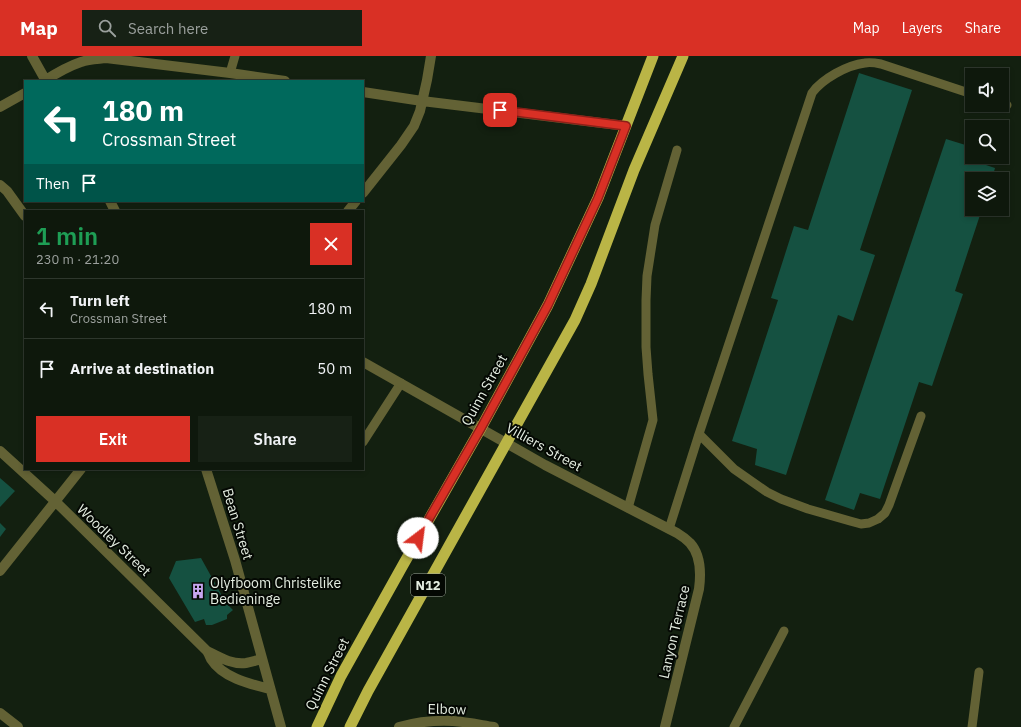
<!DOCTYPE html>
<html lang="en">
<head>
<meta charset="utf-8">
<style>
	:root { --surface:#0e180c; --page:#172115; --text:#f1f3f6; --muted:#9ba09d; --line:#2e372d; --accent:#d93025 }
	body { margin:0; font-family:"IBM Plex Sans",sans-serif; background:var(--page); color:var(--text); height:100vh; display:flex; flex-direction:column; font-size:15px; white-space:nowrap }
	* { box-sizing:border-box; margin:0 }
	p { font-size:13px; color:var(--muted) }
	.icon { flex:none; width:22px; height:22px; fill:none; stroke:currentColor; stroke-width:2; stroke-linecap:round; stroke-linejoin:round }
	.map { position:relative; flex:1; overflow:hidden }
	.side { position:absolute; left:24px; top:154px; width:340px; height:260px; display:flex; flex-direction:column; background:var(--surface); border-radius:0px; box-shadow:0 2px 6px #0003,0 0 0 1px var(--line) }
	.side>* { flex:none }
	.hud { position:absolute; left:24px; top:24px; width:340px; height:122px; border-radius:0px; box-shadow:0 2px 6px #0003,0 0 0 1px var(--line); background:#00695c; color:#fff; overflow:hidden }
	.fabs { position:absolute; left:965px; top:12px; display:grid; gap:8px }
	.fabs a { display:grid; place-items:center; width:44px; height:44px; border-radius:0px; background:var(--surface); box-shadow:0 2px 6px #0003,0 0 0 1px var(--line); font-size:20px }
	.pin { position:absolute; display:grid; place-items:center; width:34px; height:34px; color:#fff; margin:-17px; border-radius:8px; box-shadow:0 2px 6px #0006 }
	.me { position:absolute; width:44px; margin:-22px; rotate:30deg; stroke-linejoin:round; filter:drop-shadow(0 0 3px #0008) }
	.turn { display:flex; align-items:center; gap:14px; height:84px; padding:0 12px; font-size:18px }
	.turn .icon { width:52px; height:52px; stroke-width:2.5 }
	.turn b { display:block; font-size:28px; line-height:34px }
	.then { display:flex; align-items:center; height:38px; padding:0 12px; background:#0003; gap:8px; font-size:15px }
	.round { display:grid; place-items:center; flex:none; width:42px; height:42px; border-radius:0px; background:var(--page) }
	.head { display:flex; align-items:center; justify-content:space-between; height:68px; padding:0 12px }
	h1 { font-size:24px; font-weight:600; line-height:30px; color:#1e9e55 }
	.action { display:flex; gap:8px; margin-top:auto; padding:8px 12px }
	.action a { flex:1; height:46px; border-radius:0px; background:var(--accent); color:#fff; font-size:16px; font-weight:600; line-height:46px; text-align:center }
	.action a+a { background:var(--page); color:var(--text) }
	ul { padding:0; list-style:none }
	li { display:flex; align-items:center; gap:12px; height:60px; padding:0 12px; border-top:1px solid var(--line) }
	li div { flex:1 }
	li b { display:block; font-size:15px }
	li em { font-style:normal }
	header { display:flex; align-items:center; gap:24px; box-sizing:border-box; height:56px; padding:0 20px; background:var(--accent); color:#fff }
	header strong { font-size:19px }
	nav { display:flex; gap:22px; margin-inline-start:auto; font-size:14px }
	.search { width:280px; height:36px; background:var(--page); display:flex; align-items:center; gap:10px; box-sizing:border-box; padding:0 14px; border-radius:0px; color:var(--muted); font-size:15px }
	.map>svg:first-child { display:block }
</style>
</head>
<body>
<header>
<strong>Map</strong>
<div class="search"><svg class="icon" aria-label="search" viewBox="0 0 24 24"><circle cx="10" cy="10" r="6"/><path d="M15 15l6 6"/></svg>Search here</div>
<nav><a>Map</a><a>Layers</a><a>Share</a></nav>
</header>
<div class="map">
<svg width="1021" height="671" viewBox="0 0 1021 671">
	<rect width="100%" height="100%" fill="#132010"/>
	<path fill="#155141" d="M859 17 912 34 860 194 875 199 853 265 838 259 786 419 755 409 757 393 732 385 778 244 771 242 794 170 808 174Z
		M946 83 972 91 973 101 971 104 995 112 992 123H972V153H982L955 235 963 238 932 330 919 326 880 443 860 437 854 454 825 444Z
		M0 422 15 435 0 451Z
		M0 467 6 473 0 481Z
		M201 502 226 547 233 554 227 559V563L212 569H206L204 563 195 566 169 522 176 505Z"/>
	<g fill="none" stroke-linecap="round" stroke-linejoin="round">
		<path stroke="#636235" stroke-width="9" d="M230 17 235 0
			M1002 47 1007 49
			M699 378 734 413 767 436 781 443 808 453 850 465 861 468 869 467 878 463 885 457 889 449 921 360
			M363 386 401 327
			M628 452 653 364 648 318 646 291V244L647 220 655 169 677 94
			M669 473 699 378 812 37C822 23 847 9 865 7 870 6 876 7 881 8L972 38
			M734 671 784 575
			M972 671 979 616"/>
		<path stroke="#636235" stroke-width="10" d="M32 0 46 25
			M44 25C55 18 69 10 81 6 89 3 98 3 106 2L230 17 285 25
			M363 36 422 45 626 70
			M0 51 25 37
			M0 129 7 135 25 160
			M363 137 401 89 414 70 420 55 427 24 431 0
			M110 145 115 155
			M348 155 356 145
			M363 306 545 409 677 477C682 480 686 483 690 487 701 499 701 518 699 533L665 671
			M0 395 55 445 207 595C219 601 232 609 246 607 252 606 257 604 262 603
			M206 413 235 504 281 671
			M0 515 81 413
			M207 595C209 598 210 601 211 603 223 622 250 628 270 633
			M399 671C417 666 435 664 453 665 467 666 481 669 494 671"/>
		<path stroke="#636235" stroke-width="10" d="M0 657 18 671"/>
		<path stroke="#bab546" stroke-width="11" d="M317 671 341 620 403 509 481 372 548 249 598 142 653 0
			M350 671 368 635 575 264 591 228 634 114 683 0"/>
	</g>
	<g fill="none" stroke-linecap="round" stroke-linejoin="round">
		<defs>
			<path id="route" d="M418 482 481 372 548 249 598 142 626 70 500 54"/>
		</defs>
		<use href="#route" stroke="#8d1f18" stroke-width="10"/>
		<use href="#route" stroke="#d93025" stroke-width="7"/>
	</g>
	<defs>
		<symbol id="building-bare" viewBox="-9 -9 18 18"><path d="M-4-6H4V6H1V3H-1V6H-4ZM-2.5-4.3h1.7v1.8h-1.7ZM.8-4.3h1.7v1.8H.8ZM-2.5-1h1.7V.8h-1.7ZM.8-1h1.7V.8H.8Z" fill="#c6a6f0" stroke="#040803" stroke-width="2.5" paint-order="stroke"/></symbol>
	</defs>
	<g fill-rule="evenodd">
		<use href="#building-bare" x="187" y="524" width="22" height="22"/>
	</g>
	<g text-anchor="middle" stroke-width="4" stroke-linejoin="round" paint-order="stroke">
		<rect fill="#040803" stroke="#a1a89e" stroke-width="1" x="411" y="518" width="34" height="22" rx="3"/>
		<g font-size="13" font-weight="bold" fill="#e4ede1">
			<text x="428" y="534">N12</text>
		</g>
		<g font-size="14" fill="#e4ede1" stroke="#040803">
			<text transform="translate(484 334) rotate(-61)" y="5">Quinn Street</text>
			<text transform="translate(544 391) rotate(29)" y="5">Villiers Street</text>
			<text transform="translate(238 468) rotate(73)" y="5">Bean Street</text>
			<text transform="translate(114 484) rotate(44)" y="5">Woodley Street</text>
			<text transform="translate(674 576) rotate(-77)" y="5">Lanyon Terrace</text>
			<text transform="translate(327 618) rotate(-63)" y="5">Quinn Street</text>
			<text transform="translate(447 653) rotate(1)" y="5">Elbow</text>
		</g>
		<g font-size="14" fill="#e4ede1" stroke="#040803" text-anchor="start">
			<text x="210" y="532">Olyfboom Christelike<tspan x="210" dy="16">Bedieninge</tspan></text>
		</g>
	</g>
</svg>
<div class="fabs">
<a><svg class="icon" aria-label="sound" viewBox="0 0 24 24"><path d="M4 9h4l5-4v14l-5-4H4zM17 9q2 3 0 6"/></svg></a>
<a><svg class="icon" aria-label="search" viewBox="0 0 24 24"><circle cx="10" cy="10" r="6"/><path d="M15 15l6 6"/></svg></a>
<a><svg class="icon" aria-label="layers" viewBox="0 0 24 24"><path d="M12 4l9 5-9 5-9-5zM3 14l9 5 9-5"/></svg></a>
</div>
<div class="pin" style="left:500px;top:54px;background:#d93025"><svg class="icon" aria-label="arrive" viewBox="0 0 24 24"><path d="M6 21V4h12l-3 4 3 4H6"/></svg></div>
<svg class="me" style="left:418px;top:482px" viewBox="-20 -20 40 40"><circle r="19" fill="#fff"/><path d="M0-13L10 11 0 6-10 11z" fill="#d93025"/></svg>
<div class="hud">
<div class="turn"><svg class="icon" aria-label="left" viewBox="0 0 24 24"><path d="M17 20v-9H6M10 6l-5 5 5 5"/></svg><div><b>180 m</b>Crossman Street</div></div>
<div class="then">Then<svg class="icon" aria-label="arrive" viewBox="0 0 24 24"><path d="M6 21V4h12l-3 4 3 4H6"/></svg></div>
</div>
<section class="side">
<div class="head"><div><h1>1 min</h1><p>230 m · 21:20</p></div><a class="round" style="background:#d93025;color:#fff"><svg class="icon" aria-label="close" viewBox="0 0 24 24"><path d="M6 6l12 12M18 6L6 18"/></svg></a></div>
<ul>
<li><svg class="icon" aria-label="left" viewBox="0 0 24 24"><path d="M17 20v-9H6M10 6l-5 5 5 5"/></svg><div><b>Turn left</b><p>Crossman Street</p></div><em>180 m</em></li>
<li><svg class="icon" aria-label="arrive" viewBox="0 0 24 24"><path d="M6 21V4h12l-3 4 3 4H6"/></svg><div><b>Arrive at destination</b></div><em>50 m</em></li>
</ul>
<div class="action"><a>Exit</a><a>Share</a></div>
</section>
</div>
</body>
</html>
